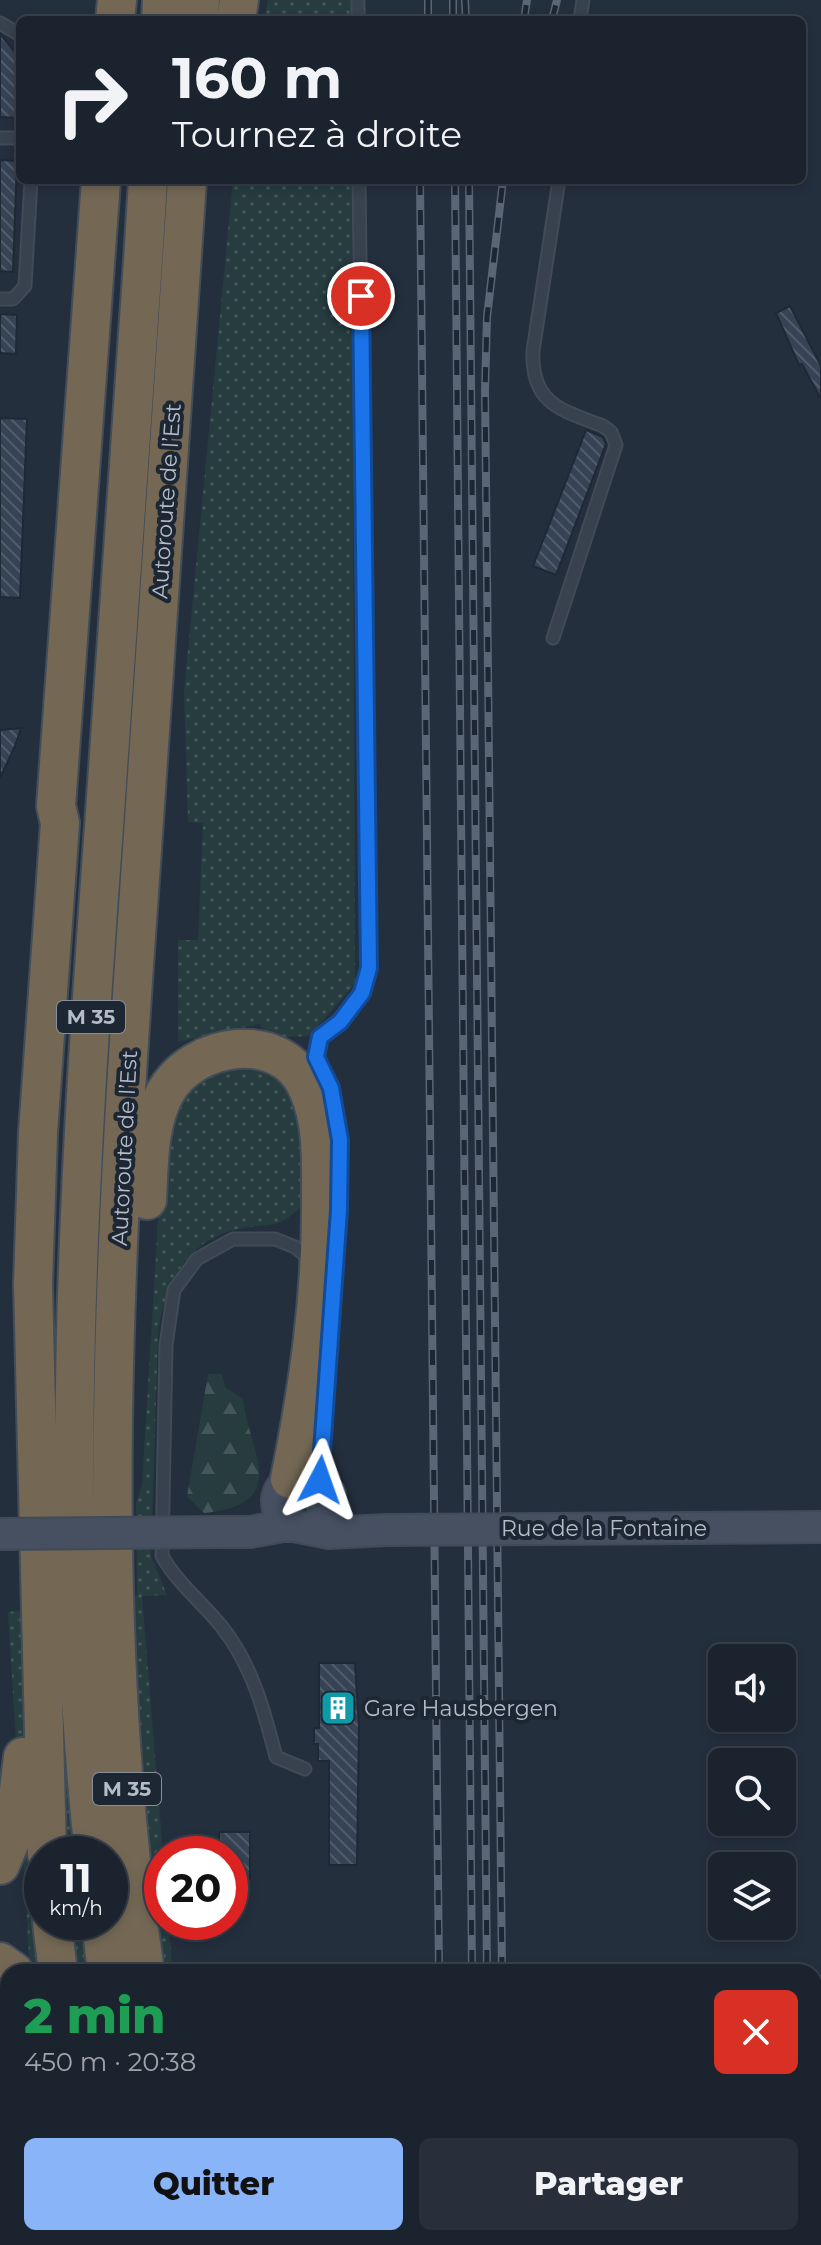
<!DOCTYPE html>
<html lang="fr">
<head>
<meta charset="utf-8">
<style>
	:root { --surface:#1b232e; --page:#282f3a; --text:#f1f3f6; --muted:#a0a4aa; --line:#39404a; --accent:#8ab4f8 }
	body { margin:0; font-family:Montserrat,sans-serif; background:var(--page); color:var(--text); height:100vh; display:flex; flex-direction:column; font-size:30px; white-space:nowrap }
	* { box-sizing:border-box; margin:0 }
	p { font-size:26px; color:var(--muted) }
	.icon { flex:none; width:44px; height:44px; fill:none; stroke:currentColor; stroke-width:2; stroke-linecap:round; stroke-linejoin:round }
	.map { position:relative; flex:1; overflow:hidden }
	.drawer { position:absolute; left:0px; top:1964px; width:822px; height:282px; display:flex; flex-direction:column; background:var(--surface); border-radius:24px 24px 0 0; box-shadow:0 4px 12px #0003,0 0 0 2px var(--line) }
	.drawer>* { flex:none }
	.banner { position:absolute; left:16px; top:16px; width:790px; height:168px; border-radius:12px; box-shadow:0 4px 12px #0003,0 0 0 2px var(--line); background:#1b232e; color:var(--text); overflow:hidden }
	.buttons { position:absolute; left:708px; top:1644px; display:grid; gap:16px }
	.buttons a { display:grid; place-items:center; width:88px; height:88px; border-radius:12px; background:var(--surface); box-shadow:0 4px 12px #0003,0 0 0 2px var(--line); font-size:40px }
	.speed { position:absolute; left:24px; top:1836px; display:flex; gap:16px; font-size:40px; font-weight:700; text-align:center }
	.speed>* { display:grid; place-content:center; width:104px; height:104px; border-radius:50%; background:var(--surface); box-shadow:0 4px 12px #0003,0 0 0 2px var(--line); line-height:1 }
	.speed small { font-size:20px; font-weight:400 }
	.speed .limit { border:12px solid #d22; background:#fff; color:#111 }
	.pin { position:absolute; display:grid; place-items:center; width:68px; height:68px; color:#fff; margin:-34px; border:4px solid #fff; border-radius:50%; box-shadow:0 2px 8px #0007 }
	.me { position:absolute; width:88px; margin:-44px; rotate:4deg; stroke-linejoin:round; filter:drop-shadow(0 0 6px #0008) }
	.turn { display:flex; align-items:center; gap:28px; height:168px; padding:0 24px; font-size:36px }
	.turn .icon { width:104px; height:104px; stroke-width:2.5 }
	.turn b { display:block; font-size:56px; line-height:68px }
	.round { display:grid; place-items:center; flex:none; width:84px; height:84px; border-radius:12px; background:var(--page) }
	.headline { display:flex; align-items:center; justify-content:space-between; height:136px; padding:0 24px }
	h1 { font-size:48px; font-weight:800; line-height:60px; color:#1e9e55 }
	.primary-button { display:flex; gap:16px; margin-top:auto; padding:16px 24px }
	.primary-button a { flex:1; height:92px; border-radius:12px; background:var(--accent); color:#111; font-size:32px; font-weight:800; line-height:92px; text-align:center }
	.primary-button a+a { background:var(--page); color:var(--text) }
	.map>svg:first-child { display:block }
</style>
</head>
<body>
<div class="map">
<svg width="821" height="2245" viewBox="0 0 821 2245">
	<defs>
		<pattern id="grass-dots" width="8" height="8" patternUnits="userSpaceOnUse" patternTransform="scale(2)"><rect width="8" height="8" fill="#263c3f"/><path d="M2 2h.1M6 6h.1" fill="none" stroke="#435659" stroke-width="1.8" stroke-linecap="round"/></pattern>
		<pattern id="forest-firs" width="22" height="20" patternUnits="userSpaceOnUse" patternTransform="scale(2)"><rect width="22" height="20" fill="#263c3f"/><path d="M5 1l3.5 6h-7zM16 11l3.5 6h-7z" fill="#435659"/></pattern>
		<pattern id="building-back-hatch" width="6" height="6" patternUnits="userSpaceOnUse" patternTransform="scale(2)"><rect width="6" height="6" fill="#364354"/><path d="M-1 5l2 2M0 0l6 6M5-1l2 2" fill="none" stroke="#515c6b"/></pattern>
	</defs>
	<rect width="100%" height="100%" fill="#242f3e"/>
	<path fill="url(#grass-dots)" fill-rule="evenodd" d="M268 0H352V20H265Z
		M233 180H352L355 984 309 1036 271 1038 259 1024 178 1042V940H198L203 823 188 822 184 692Z
		M253 1061 301 1096 304 1204C275 1231 278 1222 243 1228 187 1237 164 1285 158 1335L151 1556 167 1595 142 1596 163 1854 162 1922H168L173 1972H30L8 1612 137 1595 136 1503 142 1485 162 1156 183 1096 200 1076ZM42 1854H110V1922H42Z
		M291 1503a10 10 0 1 1 20 0a10 10 0 1 1-20 0Z"/>
	<path fill="url(#forest-firs)" d="M208 1374H222L225 1387 243 1399C249 1453 293 1503 204 1513L187 1496Z"/>
	<path fill="url(#building-back-hatch)" stroke="#1f2835" stroke-width="2" d="M0 34 20 58V118L0 117Z
		M0 160 17 161 13 272 0 271Z
		M790 306 821 366V399L802 364 799 365 776 313Z
		M0 314 17 315 16 354 0 353Z
		M0 418 27 419 20 598 0 597Z
		M586 430 603 437 606 444 556 575 533 566Z
		M21 728 15 746 0 778V730Z
		M319 1663H355L359 1727 357 1865H329V1761H318V1744H314V1728H319Z
		M219 1832H250V1878H230V1854H219Z"/>
	<g fill="none" stroke-linecap="round" stroke-linejoin="round">
		<defs>
			<path id="lane" d="M358 0V20
				M580 20 583 0
				M0 23 20 35
				M0 138H20
				M0 299H13L25 286 31 180
				M553 638 616 445 611 432 603 426C561 410 531 404 533 351L559 180
				M340 1168V1140L331 1088 316 1057 320 1037 340 1022 362 993 369 968 359 180
				M320 1480 327 1373
				M305 1769 276 1757C264 1710 252 1665 222 1627 202 1602 178 1584 162 1556L166 1345 174 1290 197 1259 233 1239H275L295 1247 312 1261"/>
			<path id="secondary" d="M313 1528 330 1510V1494L320 1480 297 1476C274 1485 270 1508 289 1525L329 1533 387 1530
				M216 1532H250L289 1525"/>
			<path id="highway" d="M115 20 117 0
				M161 20 162 0
				M198 20 200 0
				M236 20 239 0
				M147 1200C149 1164 148 1125 165 1093 193 1042 282 1028 308 1089 323 1123 321 1160 321 1197 322 1293 309 1385 290 1479
				M47 1854 33 1284 38 1133 60 823 56 806 101 180
				M94 1854C57 1513 79 1169 104 827 120 612 135 396 148 180
				M0 1865 14 1832 23 1757
				M52 1922 58 1972
				M101 1922 107 1972
				M0 1962 14 1972
				M145 1972C91 1606 115 1232 141 864 157 636 171 408 187 180
				M105 2238 107 2245
				M147 2238 148 2245
				M187 2238 189 2245"/>
		</defs>
		<use href="#lane" stroke="#414a57" stroke-width="15"/>
		<use href="#secondary" stroke="#414a57" stroke-width="34"/>
		<use href="#highway" stroke="#434c59" stroke-width="42"/>
		<use href="#lane" stroke="#38414e" stroke-width="11"/>
		<use href="#secondary" stroke="#465061" stroke-width="30"/>
		<use href="#highway" stroke="#746855" stroke-width="38"/>
		<defs>
			<path id="rail" d="M428 0V20
				M453 0V20
				M465 0 466 20
				M524 20 527 0
				M552 20 557 0
				M420 180 439 1972
				M455 180 472 1972
				M469 180 487 1972
				M502 1972 485 391 487 317 503 180
				M451 2238V2245
				M475 2238V2245
				M490 2238V2245
				M507 2238V2245
				M523 2238 525 2245"/>
		</defs>
		<use href="#rail" stroke="#5a6575" stroke-width="8"/>
		<use href="#rail" stroke="#1d2633" stroke-width="5" stroke-dasharray="15" stroke-linecap="butt"/>
		<defs>
			<path id="secondary-bridge" d="M387 1530 821 1527
				M0 1534 216 1532"/>
		</defs>
		<use href="#secondary-bridge" stroke="#414a57" stroke-width="34" stroke-linecap="butt"/>
		<use href="#secondary-bridge" stroke="#465061" stroke-width="30"/>
	</g>
	<g fill="none" stroke-linecap="round" stroke-linejoin="round">
		<defs>
			<path id="route" d="M320 1480 339 1210 340 1140 331 1088 316 1057 320 1037 340 1022 362 993 369 968 361 296"/>
		</defs>
		<use href="#route" stroke="#114b97" stroke-width="20"/>
		<use href="#route" stroke="#1a73e8" stroke-width="14"/>
	</g>
	<defs>
		<symbol id="building-square" viewBox="-11 -11 22 22"><rect x="-9" y="-9" width="18" height="18" rx="4" fill="#0f9aa8" stroke="#1d2633"/><path d="M-4-6H4V6H1V3H-1V6H-4ZM-2.5-4.3h1.7v1.8h-1.7ZM.8-4.3h1.7v1.8H.8ZM-2.5-1h1.7V.8h-1.7ZM.8-1h1.7V.8H.8Z" fill="#fff"/></symbol>
	</defs>
	<g fill-rule="evenodd">
		<use href="#building-square" x="318" y="1688" width="40" height="40"/>
	</g>
	<g text-anchor="middle" stroke-width="8" stroke-linejoin="round" paint-order="stroke">
		<g fill="#1d2633" stroke="#878f9c" stroke-width="2">
			<rect x="57" y="1001" width="68" height="32" rx="6"/>
			<rect x="93" y="1773" width="68" height="32" rx="6"/>
		</g>
		<g font-size="20" font-weight="bold" fill="#b4bcc9">
			<text x="91" y="1024">M 35</text>
			<text x="127" y="1796">M 35</text>
		</g>
		<g font-size="22" fill="#b4bcc9" stroke="#1d2633">
			<text transform="translate(166 501) rotate(-86)" y="8">Autoroute de l’Est</text>
			<text transform="translate(124 1148) rotate(-87)" y="8">Autoroute de l’Est</text>
			<text x="604" y="1536">Rue de la Fontaine</text>
		</g>
		<g font-size="22" fill="#b4bcc9" stroke="#1d2633" text-anchor="start">
			<text x="364" y="1716">Gare Hausbergen</text>
		</g>
	</g>
</svg>
<div class="buttons">
<a><svg class="icon" aria-label="sound" viewBox="0 0 24 24"><path d="M4 9h4l5-4v14l-5-4H4zM17 9q2 3 0 6"/></svg></a>
<a><svg class="icon" aria-label="search" viewBox="0 0 24 24"><circle cx="10" cy="10" r="6"/><path d="M15 15l6 6"/></svg></a>
<a><svg class="icon" aria-label="layers" viewBox="0 0 24 24"><path d="M12 4l9 5-9 5-9-5zM3 14l9 5 9-5"/></svg></a>
</div>
<div class="speed"><div>11<small>km/h</small></div><div class="limit">20</div></div>
<div class="pin" style="left:361px;top:296px;background:#d93025"><svg class="icon" aria-label="arrive" viewBox="0 0 24 24"><path d="M6 21V4h12l-3 4 3 4H6"/></svg></div>
<svg class="me" style="left:320px;top:1480px" viewBox="-20 -20 40 40"><path d="M0-17L14 15 0 8-14 15z" fill="#1a73e8" stroke="#fff" stroke-width="4"/></svg>
<div class="banner">
<div class="turn"><svg class="icon" aria-label="right" viewBox="0 0 24 24"><path d="M7 20v-9h11M14 6l5 5-5 5"/></svg><div><b>160 m</b>Tournez à droite</div></div>
</div>
<section class="drawer">
<div class="headline"><div><h1>2 min</h1><p>450 m · 20:38</p></div><a class="round" style="background:#d93025;color:#fff"><svg class="icon" aria-label="close" viewBox="0 0 24 24"><path d="M6 6l12 12M18 6L6 18"/></svg></a></div>
<div class="primary-button"><a>Quitter</a><a>Partager</a></div>
</section>
</div>
</body>
</html>
